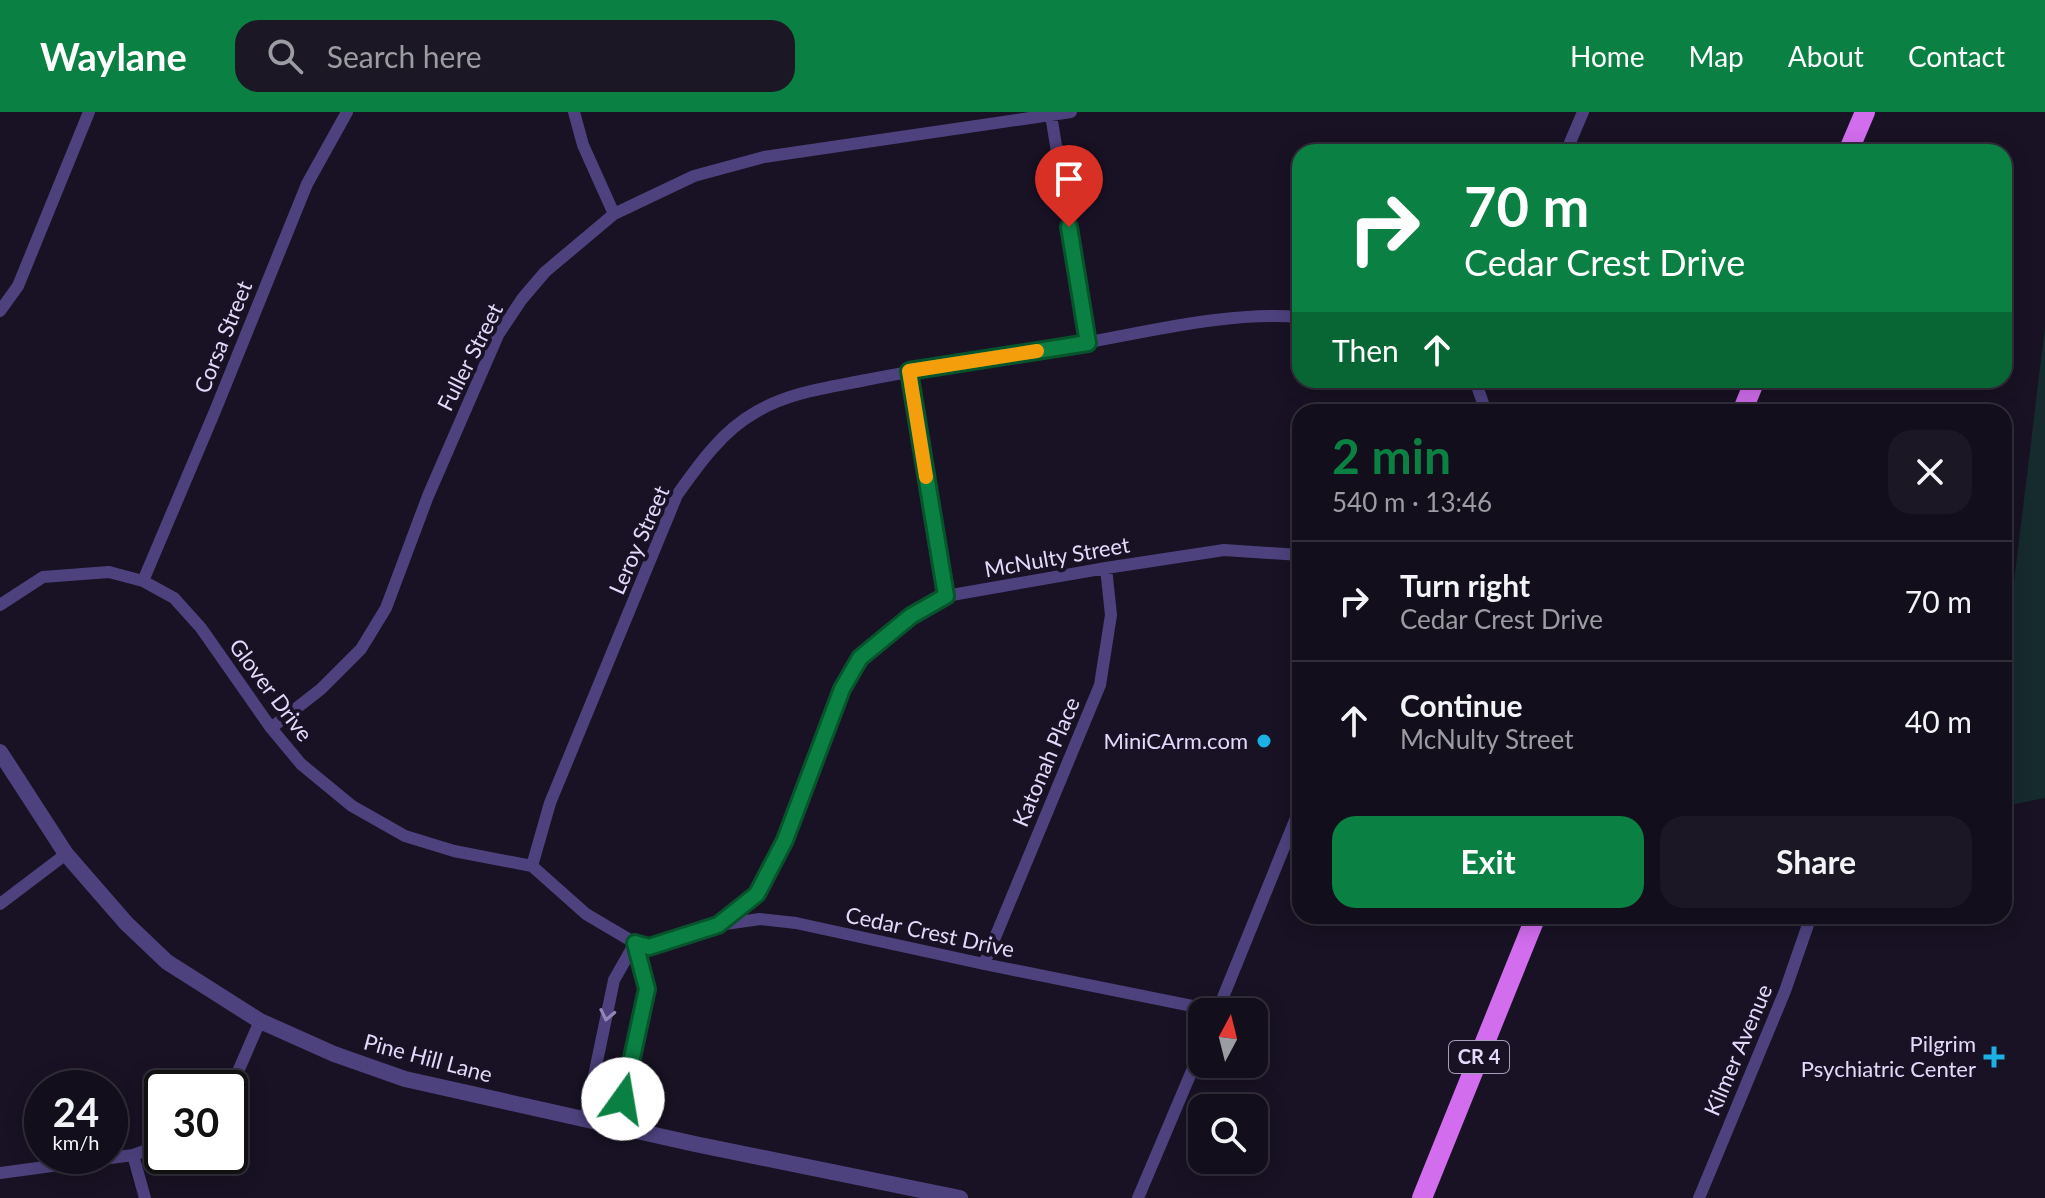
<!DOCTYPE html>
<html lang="en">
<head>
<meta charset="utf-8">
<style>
	:root { --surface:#120e1b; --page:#1b1724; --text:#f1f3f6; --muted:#9c9ca3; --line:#312e3a; --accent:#0b8043 }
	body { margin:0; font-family:Lato,sans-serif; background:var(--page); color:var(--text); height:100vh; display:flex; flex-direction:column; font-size:30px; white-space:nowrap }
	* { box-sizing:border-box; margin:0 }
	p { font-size:26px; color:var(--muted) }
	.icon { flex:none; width:44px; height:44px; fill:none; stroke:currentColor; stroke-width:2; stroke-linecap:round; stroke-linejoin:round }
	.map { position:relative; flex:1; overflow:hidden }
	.sheet { position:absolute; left:1292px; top:292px; width:720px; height:520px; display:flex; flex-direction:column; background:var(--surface); border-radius:24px; box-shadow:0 4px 20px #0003,0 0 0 2px var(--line) }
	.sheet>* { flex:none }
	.guide { position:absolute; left:1292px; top:32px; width:720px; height:244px; border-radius:24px; box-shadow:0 4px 20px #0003,0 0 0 2px var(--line); background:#0b8043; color:#fff; overflow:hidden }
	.needle { width:52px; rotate:7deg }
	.controls { position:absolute; left:1188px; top:886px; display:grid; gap:16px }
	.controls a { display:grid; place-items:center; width:80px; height:80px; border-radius:16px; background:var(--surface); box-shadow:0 4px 20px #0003,0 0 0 2px var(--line); font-size:40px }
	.speed { position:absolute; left:24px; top:958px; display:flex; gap:16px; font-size:40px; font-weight:700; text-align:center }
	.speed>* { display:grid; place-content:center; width:104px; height:104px; border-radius:50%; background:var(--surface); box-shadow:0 4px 20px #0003,0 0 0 2px var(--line); line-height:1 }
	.speed small { font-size:20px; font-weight:400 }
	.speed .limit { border:4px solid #111; border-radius:12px; background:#fff; color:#111 }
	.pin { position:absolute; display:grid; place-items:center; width:68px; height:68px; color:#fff; margin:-82px -34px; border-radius:50% 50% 50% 0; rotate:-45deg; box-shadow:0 0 8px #0007 }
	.pin .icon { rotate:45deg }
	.me { position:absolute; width:88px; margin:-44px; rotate:13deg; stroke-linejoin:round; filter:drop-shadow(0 0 6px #0008) }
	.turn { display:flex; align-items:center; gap:28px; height:168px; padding:0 40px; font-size:36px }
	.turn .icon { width:104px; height:104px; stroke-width:2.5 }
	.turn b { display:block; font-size:56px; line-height:68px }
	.then { display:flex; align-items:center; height:76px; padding:0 40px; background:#0003; gap:16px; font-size:30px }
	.round { display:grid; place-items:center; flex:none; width:84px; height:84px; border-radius:24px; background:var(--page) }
	.overview { display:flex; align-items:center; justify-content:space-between; height:136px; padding:0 40px }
	h1 { font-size:48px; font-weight:700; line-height:60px; color:var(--accent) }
	.action { display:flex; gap:16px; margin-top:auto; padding:16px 40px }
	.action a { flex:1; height:92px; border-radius:24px; background:var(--accent); color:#fff; font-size:32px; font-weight:700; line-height:92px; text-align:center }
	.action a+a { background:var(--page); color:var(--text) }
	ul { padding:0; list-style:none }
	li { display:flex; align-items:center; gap:24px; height:120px; padding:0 40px; border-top:2px solid var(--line) }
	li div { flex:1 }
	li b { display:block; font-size:30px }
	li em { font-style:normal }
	header { display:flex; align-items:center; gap:48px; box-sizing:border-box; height:112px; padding:0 40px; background:var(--accent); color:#fff }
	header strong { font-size:38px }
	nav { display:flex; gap:44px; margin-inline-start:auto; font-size:28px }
	.search { width:560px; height:72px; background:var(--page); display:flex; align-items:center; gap:20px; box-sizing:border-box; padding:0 28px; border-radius:24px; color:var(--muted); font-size:30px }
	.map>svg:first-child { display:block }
</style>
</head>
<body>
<header>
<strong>Waylane</strong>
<div class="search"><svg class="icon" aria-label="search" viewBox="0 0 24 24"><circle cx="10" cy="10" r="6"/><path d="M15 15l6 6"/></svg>Search here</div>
<nav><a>Home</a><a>Map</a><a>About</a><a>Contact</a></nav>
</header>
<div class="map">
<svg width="2045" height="1086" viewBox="0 0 2045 1086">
	<rect width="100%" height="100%" fill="#181224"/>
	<path fill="#162b2e" d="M2045 215V686L2004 694V552Z"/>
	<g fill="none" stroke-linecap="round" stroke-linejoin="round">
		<path stroke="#4e427e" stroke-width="12" d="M574 0 583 33 614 102
			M1051 3 1088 231
			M1566 40 1583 0
			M0 199 18 174 89 0
			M909 259 946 484
			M1475 268 1486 300
			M143 469 215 299 307 72 347 0
			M0 493 43 465 109 460 143 469 174 486 201 516 271 616 301 652 352 694 405 724 454 739 532 754 586 802 635 831 649 835 718 813 760 807 796 811 984 852 1217 899
			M271 616 321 577 361 537 386 496 428 384 498 223 522 187 545 160 614 102 694 64 764 45 1071 0
			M532 754 550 691 677 383C699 352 722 319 756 300 788 281 825 276 861 269 926 256 993 246 1059 235 1138 223 1220 199 1300 205
			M0 792 66 742
			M718 813 757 782 785 728 842 577 860 546 911 504 946 484 1106 456 1224 438 1300 443
			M984 852 1100 573 1111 503 1106 456
			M1217 900 1300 696
			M230 978 260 909
			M585 1007 614 868 635 831
			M617 1013 647 877 635 831
			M133 1043 145 1086
			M0 1061 133 1043 162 1033
			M1138 1086 1202 935
			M1699 1086 1785 879 1811 804"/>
		<path stroke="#4e427e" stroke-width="16" d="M0 640 66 742 126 811 167 850 260 909 334 942 405 967 695 1032 960 1086"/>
		<path stroke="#d26dee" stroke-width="20" d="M1848 40 1865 0
			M1742 300 1755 268
			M1422 1086 1536 804"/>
	</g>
	<defs><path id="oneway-chevron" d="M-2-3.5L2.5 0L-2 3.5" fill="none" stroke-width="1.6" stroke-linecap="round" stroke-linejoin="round" transform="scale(2)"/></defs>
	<use stroke="#9186b6" href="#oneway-chevron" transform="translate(607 903) rotate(102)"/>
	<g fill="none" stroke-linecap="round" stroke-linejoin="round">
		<defs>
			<path id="route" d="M623 987 647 877 635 831 649 835 718 813 757 782 785 728 842 577 860 546 911 504 946 484 909 259 1088 231 1069 115"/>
		</defs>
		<use href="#route" stroke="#07532c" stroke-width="20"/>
		<use href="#route" stroke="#0b8043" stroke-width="14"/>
		<path stroke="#f59e0b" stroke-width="14" d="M926 365 909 259 1037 239"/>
	</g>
	<g fill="#1cb1e4" stroke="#181224" stroke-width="3">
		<circle cx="1264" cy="629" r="8"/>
		<path d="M1990 933h8v8h8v8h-8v8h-8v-8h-8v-8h8z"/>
	</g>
	<g text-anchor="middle" stroke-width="8" stroke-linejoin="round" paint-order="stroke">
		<rect fill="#181224" stroke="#a59eba" stroke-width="2" x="1449" y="929" width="60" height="32" rx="6"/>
		<g font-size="20" font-weight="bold" fill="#e2dafb">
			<text x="1479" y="952">CR 4</text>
		</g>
		<g font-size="22" fill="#e2dafb" stroke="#181224">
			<text transform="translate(223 225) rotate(-68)" y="8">Corsa Street</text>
			<text transform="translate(470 245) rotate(-63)" y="8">Fuller Street</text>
			<text transform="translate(639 428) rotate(-66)" y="8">Leroy Street</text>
			<text transform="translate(1057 445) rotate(-10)" y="8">McNulty Street</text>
			<text transform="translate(271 578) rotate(53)" y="8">Glover Drive</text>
			<text transform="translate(1046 650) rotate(-67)" y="8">Katonah Place</text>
			<text transform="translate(930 820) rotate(12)" y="8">Cedar Crest Drive</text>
			<text transform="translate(1738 938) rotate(-67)" y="8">Kilmer Avenue</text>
			<text transform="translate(428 946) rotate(15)" y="8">Pine Hill Lane</text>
		</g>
		<g font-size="22" fill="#e2dafb" stroke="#181224" text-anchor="end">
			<text x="1248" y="637">MiniCArm.com</text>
			<text x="1976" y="940">Pilgrim<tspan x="1976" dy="25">Psychiatric Center</tspan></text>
		</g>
	</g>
</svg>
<div class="controls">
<a><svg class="needle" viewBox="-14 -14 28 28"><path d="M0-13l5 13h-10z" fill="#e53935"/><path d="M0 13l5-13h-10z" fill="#9c9ca3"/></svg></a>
<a><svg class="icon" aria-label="search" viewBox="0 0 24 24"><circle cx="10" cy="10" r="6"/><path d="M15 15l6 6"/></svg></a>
</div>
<div class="speed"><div>24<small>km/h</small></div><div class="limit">30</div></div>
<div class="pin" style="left:1069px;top:115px;background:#d93025"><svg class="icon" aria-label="arrive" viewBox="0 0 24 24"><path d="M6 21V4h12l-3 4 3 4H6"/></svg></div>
<svg class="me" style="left:623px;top:987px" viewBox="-20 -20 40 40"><circle r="19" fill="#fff"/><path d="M0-13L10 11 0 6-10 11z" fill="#0b8043"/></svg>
<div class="guide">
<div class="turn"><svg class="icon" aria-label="right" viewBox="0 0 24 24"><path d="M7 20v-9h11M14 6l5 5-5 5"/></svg><div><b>70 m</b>Cedar Crest Drive</div></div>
<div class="then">Then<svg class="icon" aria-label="ahead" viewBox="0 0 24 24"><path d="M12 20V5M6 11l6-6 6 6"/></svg></div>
</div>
<section class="sheet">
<div class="overview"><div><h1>2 min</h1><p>540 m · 13:46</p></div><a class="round"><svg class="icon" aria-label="close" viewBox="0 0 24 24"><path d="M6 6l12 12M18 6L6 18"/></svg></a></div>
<ul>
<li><svg class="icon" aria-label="right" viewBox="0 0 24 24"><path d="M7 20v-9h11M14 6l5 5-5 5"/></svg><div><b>Turn right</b><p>Cedar Crest Drive</p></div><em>70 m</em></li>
<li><svg class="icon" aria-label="ahead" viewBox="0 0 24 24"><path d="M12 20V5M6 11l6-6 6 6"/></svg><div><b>Continue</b><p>McNulty Street</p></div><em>40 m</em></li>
</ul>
<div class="action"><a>Exit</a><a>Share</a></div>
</section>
</div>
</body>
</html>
